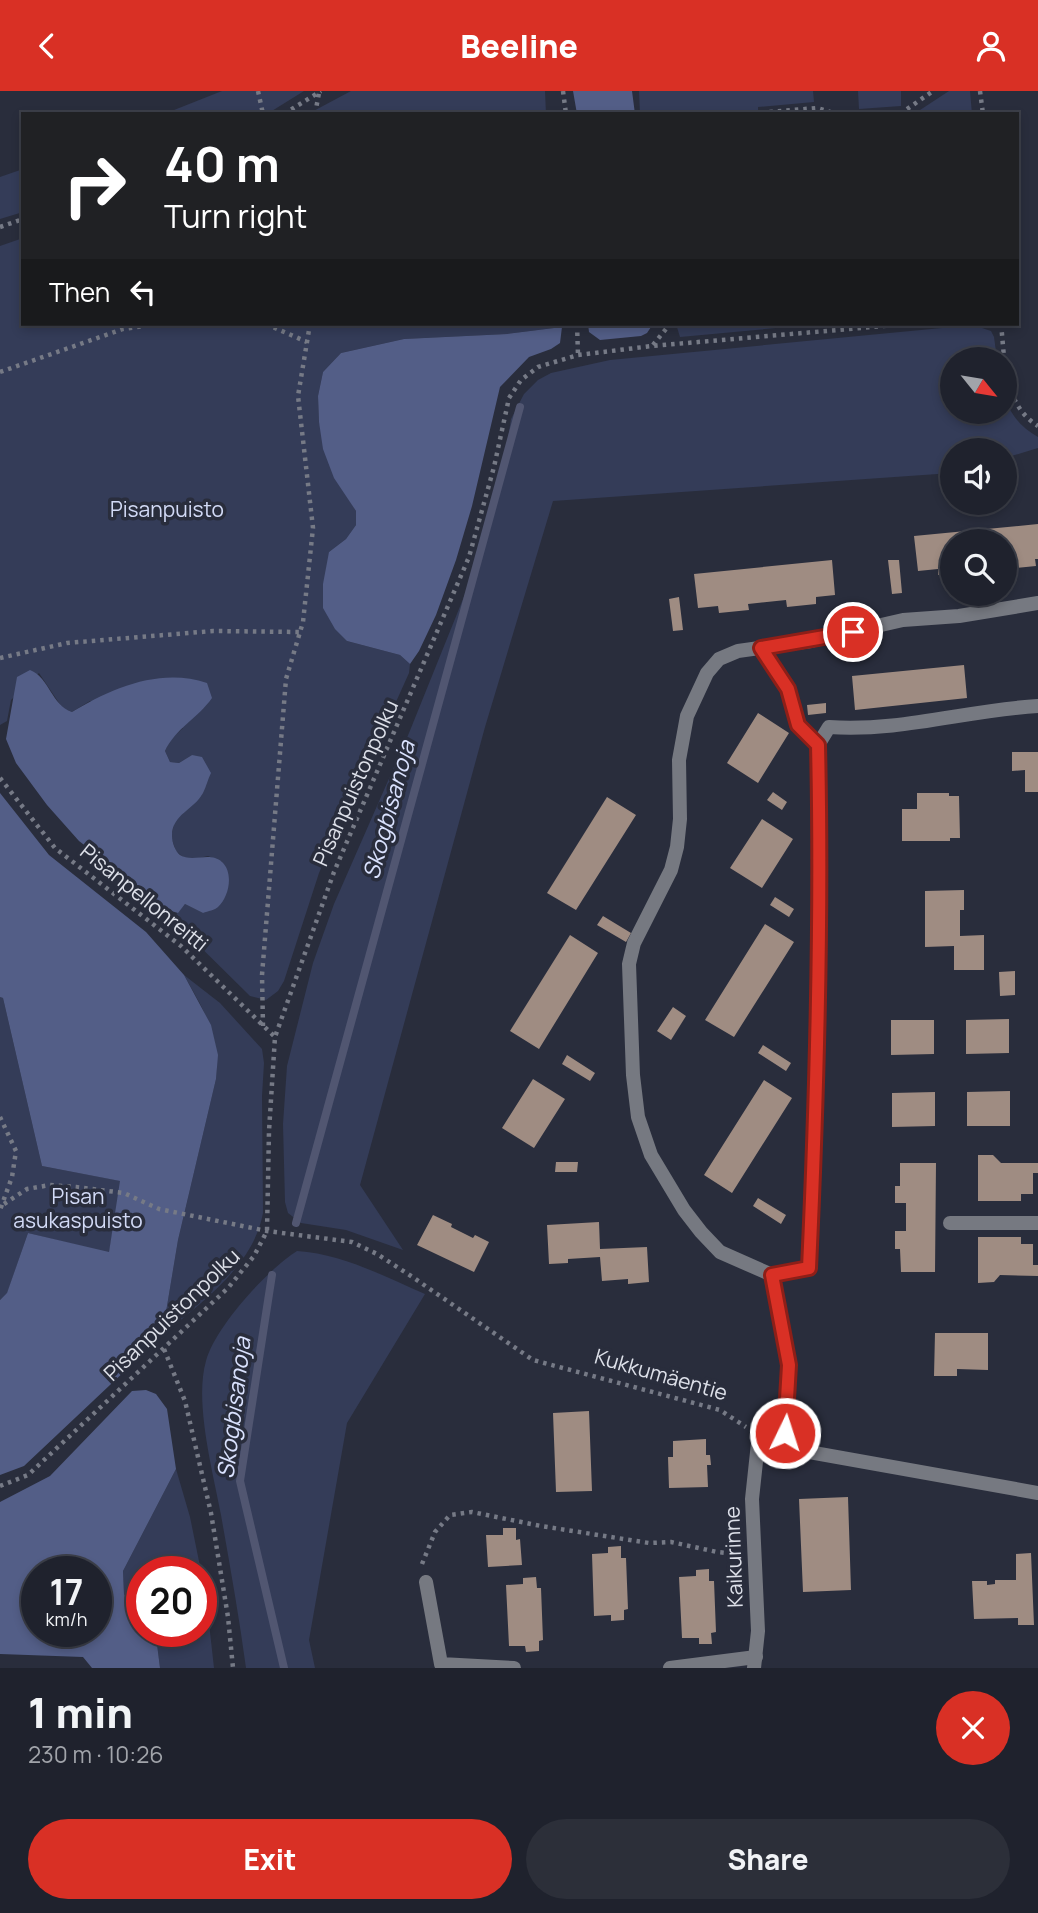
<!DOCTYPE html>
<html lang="en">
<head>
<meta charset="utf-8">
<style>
	:root { --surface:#1f222d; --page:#2c2f39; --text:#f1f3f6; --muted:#a1a4aa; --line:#3c3f49; --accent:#d93025 }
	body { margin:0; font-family:Manrope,sans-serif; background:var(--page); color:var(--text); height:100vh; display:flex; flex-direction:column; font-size:26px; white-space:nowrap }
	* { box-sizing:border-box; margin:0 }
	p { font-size:23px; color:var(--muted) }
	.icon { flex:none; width:38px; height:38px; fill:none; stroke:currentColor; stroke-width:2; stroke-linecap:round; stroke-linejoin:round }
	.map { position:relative; height:1577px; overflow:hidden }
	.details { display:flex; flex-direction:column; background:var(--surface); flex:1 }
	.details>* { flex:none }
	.hud { position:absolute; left:21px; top:21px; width:998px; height:214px; border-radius:0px; box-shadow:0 4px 10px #0003,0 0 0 2px var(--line); background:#202124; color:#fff; overflow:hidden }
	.needle { width:46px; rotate:120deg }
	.fabs { position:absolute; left:940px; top:256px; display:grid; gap:14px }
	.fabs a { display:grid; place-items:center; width:77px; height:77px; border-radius:50%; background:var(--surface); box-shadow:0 4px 10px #0003,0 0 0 2px var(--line); font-size:35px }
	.speed { position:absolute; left:21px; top:1465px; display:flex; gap:14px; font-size:35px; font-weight:700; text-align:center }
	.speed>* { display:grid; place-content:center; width:91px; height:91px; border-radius:50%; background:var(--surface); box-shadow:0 4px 10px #0003,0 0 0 2px var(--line); line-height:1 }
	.speed small { font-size:18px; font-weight:400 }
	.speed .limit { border:10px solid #d22; background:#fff; color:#111 }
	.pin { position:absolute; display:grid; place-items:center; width:60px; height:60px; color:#fff; margin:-30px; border:4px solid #fff; border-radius:50%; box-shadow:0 2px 7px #0007 }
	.me { position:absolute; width:77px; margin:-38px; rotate:4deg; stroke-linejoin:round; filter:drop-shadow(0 0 5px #0008) }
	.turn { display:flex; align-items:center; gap:24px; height:147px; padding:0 28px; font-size:32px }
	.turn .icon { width:91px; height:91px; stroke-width:2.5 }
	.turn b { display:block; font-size:49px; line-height:60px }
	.then { display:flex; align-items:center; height:66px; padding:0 28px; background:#0003; gap:14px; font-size:26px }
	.round { display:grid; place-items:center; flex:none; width:74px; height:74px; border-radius:37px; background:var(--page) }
	.head { display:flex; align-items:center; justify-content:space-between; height:119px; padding:0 28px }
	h1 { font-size:42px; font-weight:800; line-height:52px }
	.button { display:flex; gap:14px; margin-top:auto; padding:14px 28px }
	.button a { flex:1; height:80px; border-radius:42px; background:var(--accent); color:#fff; font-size:28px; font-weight:800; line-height:80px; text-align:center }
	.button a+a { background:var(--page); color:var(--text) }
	header { display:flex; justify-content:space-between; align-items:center; height:91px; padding:0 28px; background:var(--accent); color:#fff; font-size:32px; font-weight:800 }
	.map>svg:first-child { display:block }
</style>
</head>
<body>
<header><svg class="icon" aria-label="back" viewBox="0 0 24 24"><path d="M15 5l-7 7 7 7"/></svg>Beeline<svg class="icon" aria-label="person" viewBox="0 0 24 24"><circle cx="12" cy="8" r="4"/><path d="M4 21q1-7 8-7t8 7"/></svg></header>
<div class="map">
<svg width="1038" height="1577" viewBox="0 0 1038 1577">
	<rect width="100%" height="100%" fill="#292d3c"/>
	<path fill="#343c58" d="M222 0H304L267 23H164Z
		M351 0H545L546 23H308Z
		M639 0H813L814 11 758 16V23H640Z
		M858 0H901V15L859 18Z
		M949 0H970L972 23H914Z
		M23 78V121L0 128V86Z
		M23 147V233H562V236L507 243 404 248 341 262 323 281 318 305 319 331 347 405 356 420V434L346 448 329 461 347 550 400 564 410 573 409 582 319 782 284 890 278 900 266 909 250 905 172 828 185 813 203 822 222 771 208 765 194 768 183 766 176 760 171 746 175 729 202 704 192 664 179 672 170 671 165 660 170 649 183 637 90 610 72 621 63 618 39 582 11 609 7 630 0 634V155Z
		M676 233H819L680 246Z
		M973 234 991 240 994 246 997 268H952V320H1004L1005 307C1011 325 1022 337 1038 346V357L1005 367 1004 359H952V382L553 410 485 636 360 1094 403 1159 346 1139 301 1132 288 1122 285 1111 283 1033 287 975 313 872 334 813 409 642 488 446 499 405 511 328 524 303 538 289 551 282 610 269Z
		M184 884 220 912 262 958 264 972 262 1005 263 1122C253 1176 201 1211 162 1245L178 1149 216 988C220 943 205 922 184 884Z
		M0 906 3 907 42 1075 121 1090 109 1162 28 1142 7 1203 0 1209Z
		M297 1160C343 1163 383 1185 425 1203L347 1332 309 1549 315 1577H246C239 1525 230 1475 221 1424 213 1381 194 1311 206 1270 215 1236 267 1179 297 1160Z
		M176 1378 190 1426 201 1480H142V1530L124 1503 123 1480Z
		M201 1482 207 1514 214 1577H160L157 1553 149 1540H201Z"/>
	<path fill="#535e87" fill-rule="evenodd" d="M573 0H632L635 23H577Z
		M588 233H653L647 242 641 245 600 249 589 241Z
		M562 236 560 252 551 258 529 266 500 296 472 415 456 469 436 524 419 560 410 573 400 564 347 550 335 538 323 517V493L329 461 346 448 356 434V420L334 387 323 358 319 331 318 305 323 281 341 262 404 248 507 243Z
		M30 579C50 587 51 614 72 621 111 597 161 576 207 592L212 607C198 627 175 638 165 660L170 671 179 672 192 664 202 666 211 682C208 688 206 696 203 702 194 719 172 723 172 745 172 751 175 760 180 764 193 772 210 760 222 771 234 782 229 806 218 816 215 819 208 820 203 822L185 813 178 822 168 819 79 750 47 714 16 672 6 648 17 586Z
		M0 702 49 764 146 841 184 884 211 934 218 964 216 988 178 1149 162 1245 24 1375 0 1384V1209L7 1202 28 1142 109 1161 120 1090 42 1075 3 907 0 906Z
		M146 1299 156 1303 167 1318 176 1378 123 1480 124 1503 142 1530V1540H149L157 1553 160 1577H92L83 1566 0 1563V1411L50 1385 132 1300ZM96 1480V1540H37V1480Z"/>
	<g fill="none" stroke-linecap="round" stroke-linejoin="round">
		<path stroke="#515671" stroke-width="8" d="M296 1132 520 316
			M272 1184 240 1390 284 1577"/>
	</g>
	<path fill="#9f8c82" d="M1038 433V468H1035L1036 475 1006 478 1004 450H952V483L938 484V478L918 480 914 445Z
		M832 469 835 504 816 506V513L787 516 786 509 748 513 749 519 719 522 718 515 698 517 694 483Z
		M888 469H899L902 502 892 503Z
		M679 506 683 539 673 540 669 508Z
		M964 574 967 607 855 619 852 585Z
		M826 612V622L808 624 807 614Z
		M758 622 789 642 758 692 727 672Z
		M1012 661H1038V701H1025V679L1012 680Z
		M773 701 787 711 782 719 767 709Z
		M917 702H949V705H959L960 747H950V750H902V718H917Z
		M607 706 636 724 576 819 547 802Z
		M762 728 793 748 762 797 730 777Z
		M964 799V819H960V845L984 844V879H954V855L925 856V800Z
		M775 806 794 818 789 826 770 814Z
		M603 825 631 842 626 851 597 834Z
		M765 833 794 851 734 946 705 929Z
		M570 844 598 862 539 958 510 940Z
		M1015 880V904L1000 905 999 881Z
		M673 916 686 925 671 949 657 940Z
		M1009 928V962L966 963V929Z
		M891 929H934V963L891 964Z
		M763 954 791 972 786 980 758 962Z
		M567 964 595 982 590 990 562 973Z
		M533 988 565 1008 534 1057 502 1037Z
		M764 989 792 1007 732 1102 704 1084Z
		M1010 1000V1035H967V1001Z
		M935 1001V1035L892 1036V1002Z
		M978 1064H993L1001 1072H1038V1082H1033V1103H1021V1110H978Z
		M556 1071H578L577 1081H555Z
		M900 1072H936L935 1181H901L900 1158H895V1140H906V1112H895V1095H900Z
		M758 1107 786 1124 781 1133 753 1115Z
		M433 1124 452 1133 451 1136 473 1147 475 1144 489 1151 474 1181 417 1154Z
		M599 1131 600 1158 647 1156 649 1191 628 1193V1188L602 1190 600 1166 568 1168V1172L549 1173 547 1134Z
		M978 1146H1021V1153H1033V1174H1038V1185L1000 1184 994 1191 978 1192Z
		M935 1242H988V1279L957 1278V1285H934Z
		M589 1320 592 1400 556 1401 553 1322Z
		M706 1348V1364H710L711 1374H707L708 1396 669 1397 668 1366H673V1350Z
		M848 1406 851 1499 803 1501 799 1408Z
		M503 1437H516V1449L520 1448 522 1474 488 1476 486 1444H503Z
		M621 1455V1467H626L628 1518 624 1519V1529L611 1530V1524L594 1525 592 1463 608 1462V1456Z
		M1031 1462 1034 1534H1018V1527L974 1528 972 1490H987V1494L995 1493V1489H1016V1463Z
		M709 1478V1490H714L716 1541 711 1542 712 1553H699V1547H682L679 1486 696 1485V1479Z
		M536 1486 537 1497H541L543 1549 539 1550V1560L526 1561 525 1555H509L506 1494 523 1493V1487Z"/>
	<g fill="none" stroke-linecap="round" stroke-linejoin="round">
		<path stroke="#767a86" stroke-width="4.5" stroke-dasharray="3.5 5" stroke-linecap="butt" d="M258 0 263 23
			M563 0 566 23
			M980 0 983 23
			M284 23 321 0
			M315 23 319 2
			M744 23 817 17 837 23
			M900 23 933 0
			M0 136 23 128
			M266 233 307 251
			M577 233 578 264
			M1001 233C1005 269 1003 313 1038 335
			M653 254 670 233
			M0 281 123 238 157 233
			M0 567 67 552 213 540 300 541
			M0 687 55 757 181 855 275 946
			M263 935 262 884 286 588 303 531 313 437 298 305 310 233
			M0 1026 16 1060 12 1086 0 1119
			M4 1113 27 1098 50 1094 76 1096 124 1102 159 1118 267 1140 352 1151 377 1163 411 1185 533 1269 720 1319 746 1336
			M164 1258 185 1310 211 1422 228 1526 233 1577
			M0 1395 28 1384 228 1197 254 1165 267 1140 269 1040 275 946 334 781 469 466 494 376 509 307 521 289 538 276 578 264 652 255 907 233
			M422 1473 435 1441 450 1424 472 1421 541 1435 649 1452 671 1451 717 1461 737 1463"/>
		<path stroke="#767981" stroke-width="14" d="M761 557 788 598 798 634 818 654
			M950 1132H1038
			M772 1184 809 1177 816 1022 820 744 818 654 829 636C901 641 967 619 1038 615
			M784 1357 789 1274 772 1184 720 1161 701 1141 684 1119 651 1064 638 1026 633 984 629 873 634 852 671 779 677 756 680 728 679 669 687 625 707 582 719 568 738 560 811 550 903 529 959 525 1038 512
			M426 1491 441 1573 514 1577
			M670 1577 756 1566"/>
		<path stroke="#767981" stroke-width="14" d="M754 1577 758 1540 752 1408 758 1352 1038 1402"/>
	</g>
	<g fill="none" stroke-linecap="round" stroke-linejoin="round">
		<defs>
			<path id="route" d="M785 1342 789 1274 772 1184 809 1177C817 1003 822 828 818 654L798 634 788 598 761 557 853 541"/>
		</defs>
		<use href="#route" stroke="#8d1f18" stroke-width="18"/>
		<use href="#route" stroke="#d93025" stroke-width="12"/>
	</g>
	<g text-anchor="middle" stroke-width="7" stroke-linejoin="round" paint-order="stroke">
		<g font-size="21" fill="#d2daf6" stroke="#292d3c">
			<text x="167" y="426">Pisanpuisto</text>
			<text x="78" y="1113">Pisan<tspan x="78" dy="24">asukaspuisto</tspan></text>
		</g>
		<g font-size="21" fill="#dde0e9" stroke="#292d3c">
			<text transform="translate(356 692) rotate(-66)" y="7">Pisanpuistonpolku</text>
			<text transform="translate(144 807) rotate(39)" y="7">Pisanpellonreitti</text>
			<text transform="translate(172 1224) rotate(-44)" y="7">Pisanpuistonpolku</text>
			<text transform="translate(661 1284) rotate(16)" y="7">Kukkumäentie</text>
			<text transform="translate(734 1466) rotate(-92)" y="7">Kaikurinne</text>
		</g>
		<g font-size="23" font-style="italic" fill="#dae2fe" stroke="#292d3c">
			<text transform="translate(389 719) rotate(-75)" y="8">Skogbisanoja</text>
			<text transform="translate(234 1317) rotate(-83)" y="8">Skogbisanoja</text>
		</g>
	</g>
</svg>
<div class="fabs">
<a><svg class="needle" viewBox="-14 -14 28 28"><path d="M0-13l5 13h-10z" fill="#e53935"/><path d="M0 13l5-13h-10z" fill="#a1a4aa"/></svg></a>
<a><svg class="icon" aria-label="sound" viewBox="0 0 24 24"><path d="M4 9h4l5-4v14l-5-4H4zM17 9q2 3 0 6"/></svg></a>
<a><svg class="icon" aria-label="search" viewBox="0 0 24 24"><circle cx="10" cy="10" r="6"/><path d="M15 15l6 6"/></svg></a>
</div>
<div class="speed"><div>17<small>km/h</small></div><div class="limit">20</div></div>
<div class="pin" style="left:853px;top:541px;background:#d93025"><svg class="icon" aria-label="arrive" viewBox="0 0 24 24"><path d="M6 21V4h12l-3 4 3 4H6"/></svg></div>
<svg class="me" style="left:785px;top:1342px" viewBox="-20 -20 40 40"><circle r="17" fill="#d93025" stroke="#fff" stroke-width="3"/><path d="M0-11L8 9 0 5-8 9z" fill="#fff"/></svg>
<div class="hud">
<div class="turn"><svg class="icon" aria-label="right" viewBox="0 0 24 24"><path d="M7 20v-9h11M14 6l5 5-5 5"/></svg><div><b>40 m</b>Turn right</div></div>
<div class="then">Then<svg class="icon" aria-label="left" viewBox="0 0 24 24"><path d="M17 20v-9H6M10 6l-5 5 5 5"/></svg></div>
</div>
</div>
<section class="details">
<div class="head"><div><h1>1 min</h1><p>230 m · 10:26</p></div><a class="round" style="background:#d93025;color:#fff"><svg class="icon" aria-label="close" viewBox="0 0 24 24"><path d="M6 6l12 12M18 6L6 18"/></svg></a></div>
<div class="button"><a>Exit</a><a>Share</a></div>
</section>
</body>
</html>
